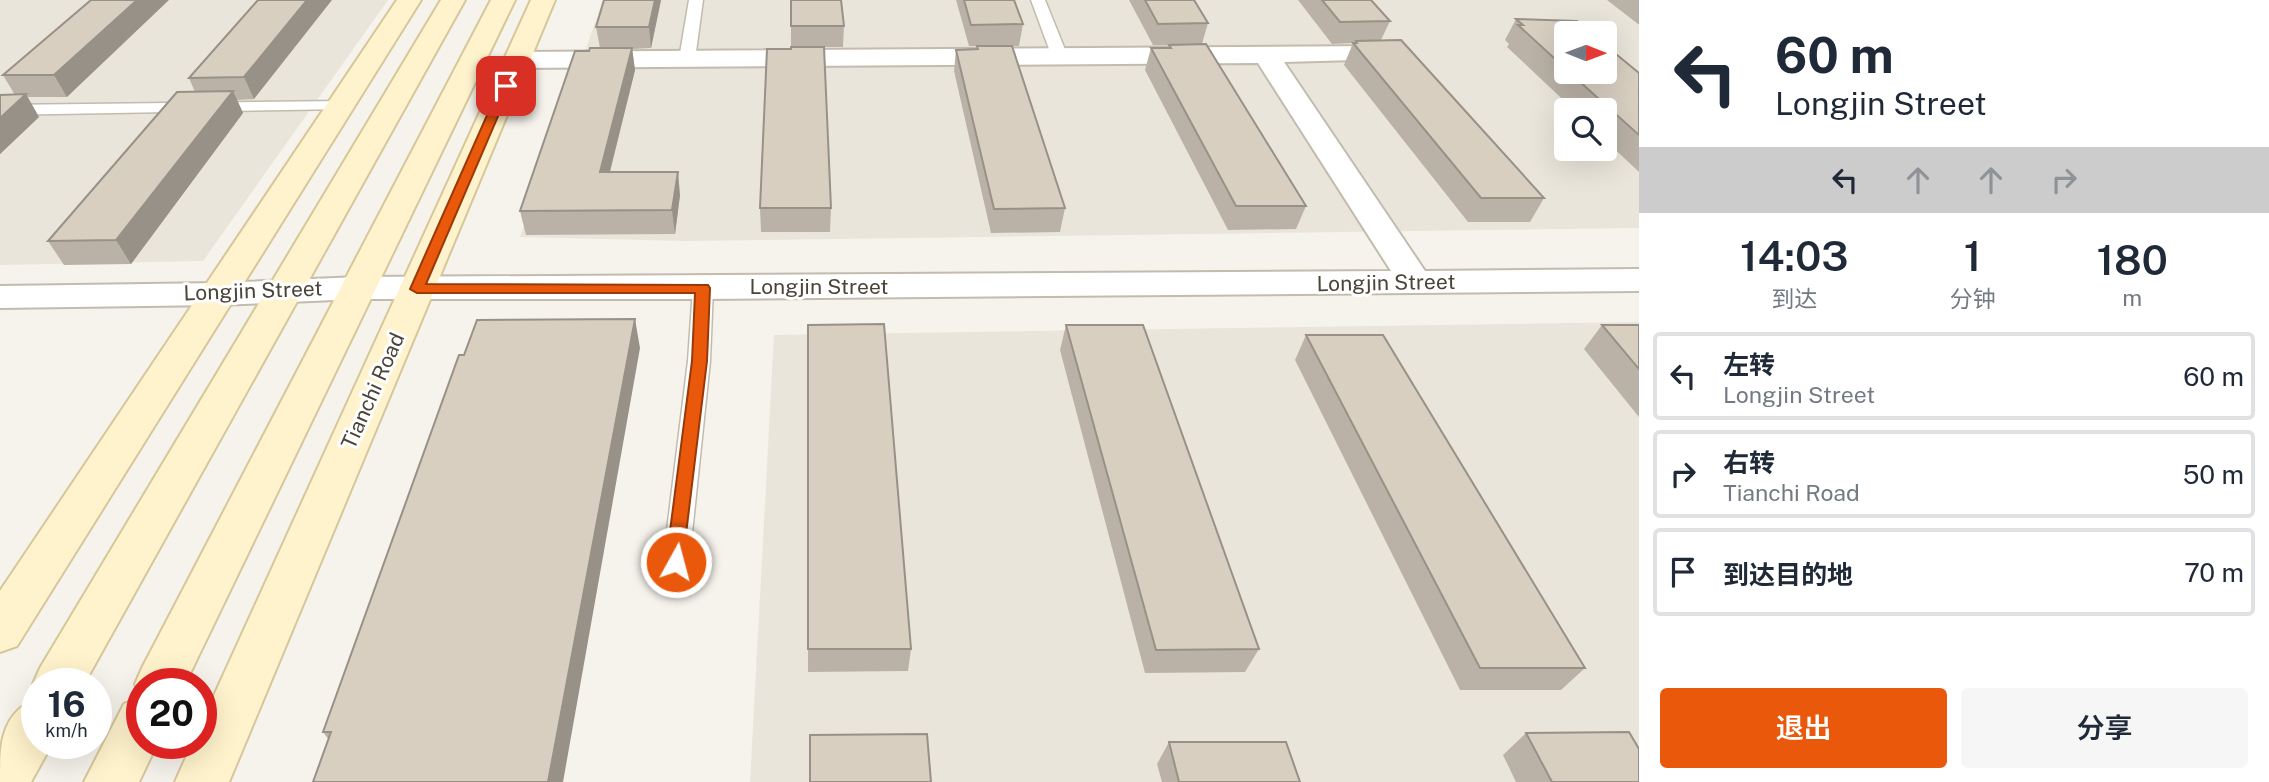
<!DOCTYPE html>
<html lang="zh">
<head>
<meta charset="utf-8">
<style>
	:root { --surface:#fff; --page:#f6f6f7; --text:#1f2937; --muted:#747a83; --line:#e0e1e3; --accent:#ea580c }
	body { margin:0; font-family:"Public Sans","Noto Sans SC",sans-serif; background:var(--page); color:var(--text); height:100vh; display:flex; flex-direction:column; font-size:26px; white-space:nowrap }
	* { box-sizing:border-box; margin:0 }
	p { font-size:23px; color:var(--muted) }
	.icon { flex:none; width:38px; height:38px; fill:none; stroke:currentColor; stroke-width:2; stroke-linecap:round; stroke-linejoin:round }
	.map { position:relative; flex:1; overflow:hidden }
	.panel { display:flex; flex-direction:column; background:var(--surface); width:630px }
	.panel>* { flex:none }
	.hud { background:#fff; color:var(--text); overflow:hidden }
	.needle { width:46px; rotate:91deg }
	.buttons { position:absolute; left:1554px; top:21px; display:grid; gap:14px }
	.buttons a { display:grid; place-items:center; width:63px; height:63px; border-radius:7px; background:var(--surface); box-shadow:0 7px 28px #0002; font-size:35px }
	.speed { position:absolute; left:21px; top:668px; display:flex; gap:14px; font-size:35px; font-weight:700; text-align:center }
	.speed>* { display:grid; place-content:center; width:91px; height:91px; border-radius:50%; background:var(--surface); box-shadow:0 7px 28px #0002; line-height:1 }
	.speed small { font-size:18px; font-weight:400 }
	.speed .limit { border:10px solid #d22; background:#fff; color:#111 }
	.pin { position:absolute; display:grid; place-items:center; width:60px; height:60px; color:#fff; margin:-30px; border-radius:14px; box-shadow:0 4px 10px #0006 }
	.me { position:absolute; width:77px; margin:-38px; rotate:7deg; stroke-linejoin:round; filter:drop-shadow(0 0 5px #0008) }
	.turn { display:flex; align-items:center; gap:24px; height:147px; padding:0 21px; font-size:32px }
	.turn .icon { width:91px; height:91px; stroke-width:2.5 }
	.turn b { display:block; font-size:49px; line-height:60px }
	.lanes { display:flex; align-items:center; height:66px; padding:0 21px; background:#0003; justify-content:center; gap:35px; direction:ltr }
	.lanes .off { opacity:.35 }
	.eta { display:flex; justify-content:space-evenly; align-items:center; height:119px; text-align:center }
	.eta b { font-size:42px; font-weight:600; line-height:49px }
	.button { display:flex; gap:14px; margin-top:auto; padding:14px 21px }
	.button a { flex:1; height:80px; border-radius:7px; background:var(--accent); color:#fff; font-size:28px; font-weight:600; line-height:80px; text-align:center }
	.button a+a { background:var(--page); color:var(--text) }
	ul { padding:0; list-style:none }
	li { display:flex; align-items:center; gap:21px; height:88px; margin:0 14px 10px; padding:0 7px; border:4px solid var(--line); border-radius:7px }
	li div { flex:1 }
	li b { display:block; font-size:26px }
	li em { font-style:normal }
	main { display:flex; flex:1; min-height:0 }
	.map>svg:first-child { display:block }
</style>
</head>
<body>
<main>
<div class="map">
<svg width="1639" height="782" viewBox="0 0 1639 782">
	<rect width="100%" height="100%" fill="#f6f3ec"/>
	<path fill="#eae5da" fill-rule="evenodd" d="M0 0H388L203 261 0 265Z
		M603 0H1639V228L685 241 520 237ZM1566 33H1605V72H1566ZM1566 110H1605V149H1566Z
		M1639 322V782H750L774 335Z"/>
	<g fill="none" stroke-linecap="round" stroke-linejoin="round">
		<defs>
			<path id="lane" d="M689 0H703L695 59 687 64 679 59Z
				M1031 0H1045L1068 57 1065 60H1055L1052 57Z
				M341 101 347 103 349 106 347 109 0 115V105Z
				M703 282 710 283 713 288 710 361 689 562 685 570 676 573 667 570 663 562 688 361 693 288 696 283Z"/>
			<path id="street" d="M1383 46 1392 49 1396 54 1392 59 1284 62 1425 271 1639 269V291L703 299H358L219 305 0 308V286L219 283 358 277 1391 271 1258 63 517 68 508 65 504 60 508 55 517 52Z"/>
			<path id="secondary" d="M397 0H421L17 646 0 652V591Z
				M441 0H465L84 684H37V692L33 684 40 668Z
				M491 0H515L185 684H142V744H157L139 782H84L124 704 141 697 135 684 142 668Z
				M531 0H555L229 782H175L192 744H201V724Z
				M37 698V744H52L31 782H0C0 745 0 714 37 698Z"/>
		</defs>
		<use href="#lane" stroke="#c2bbae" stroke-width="3"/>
		<use href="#street" stroke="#c2bbae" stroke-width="4"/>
		<use href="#secondary" stroke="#d6c79b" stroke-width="4"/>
		<use href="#lane" fill="#fff" fill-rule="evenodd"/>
		<use href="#street" fill="#fff" fill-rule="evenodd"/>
		<use href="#secondary" fill="#fff3cd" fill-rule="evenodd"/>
	</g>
	<path fill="#bab2a6" d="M91 0 67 97H27L39 117 0 154V95H15L3 75Z
		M258 0 254 99 237 100 243 113 131 264 64 265 48 241 195 92 189 78Z
		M661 0 651 48 632 49 635 70 610 172 680 195 675 234 526 235 520 211 589 51 600 48 596 27Z
		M791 0 844 26 843 47H824L831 208 830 232H761L760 208 791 49Z
		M956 0H1014L1023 24 1019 46H1012L1065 208 1060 232 991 233 954 71 956 50 977 49V46H969Z
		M1129 0H1194L1208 23 1202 44 1306 206 1296 229 1228 230 1145 70 1151 48H1169V45H1153Z
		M1298 0H1371L1390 21 1381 40 1544 198 1530 222H1468L1344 65 1353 43 1332 44Z
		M1607 0H1639V24H1638Z
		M1516 19 1566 33V72L1639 73V172L1605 140V110H1574L1507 47 1509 44 1505 40Z
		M808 325 911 649 908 671 808 672Z
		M1066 325 1259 649 1245 672 1145 673 1060 350Z
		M1602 325H1639V417L1584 349Z
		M1306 335 1585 668 1561 690H1460L1295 360Z
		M640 348 329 740 323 732Z
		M1526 733 1639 782H1516L1503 755Z
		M1169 742 1300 782H1162L1157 764Z"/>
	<path fill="#979187" d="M137 0H169L67 97 54 75Z
		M307 0H332L254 99 244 77Z
		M655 0H661L651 48 649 27Z
		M632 48 635 70 604 195 600 172Z
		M233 91 243 113 131 264 116 240Z
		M26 94 39 117 0 154V117Z
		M678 172 680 195 675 234 672 210Z
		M635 319 640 348 563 782H548Z"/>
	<path fill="#d8cfc1" stroke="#979187" stroke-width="2" d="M91 0H137L54 75H3Z
		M258 0H307L244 77 189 78Z
		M604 0H655L649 27H596Z
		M791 0H841L844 26H791Z
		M964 0H1014L1023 24 971 25Z
		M1145 0H1194L1208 23 1158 24Z
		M1322 0H1371L1390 21 1340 22Z
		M1516 19 1577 21 1591 33H1566V69L1518 25H1523Z
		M1401 40 1544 198H1481L1353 43H1357L1356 41Z
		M1206 44 1306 206H1236L1151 48H1171L1169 45Z
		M1605 45 1639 73V135L1569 72H1605Z
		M977 46H1012L1065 208 994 209 956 50 978 49Z
		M791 47H824L831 208H760L767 49H791Z
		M590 48H632L600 172H678L672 210 520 211 575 51H589Z
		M233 91 116 240 48 241 177 92Z
		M26 94 0 118V95Z
		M635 319 548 782H313L331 732H323L459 355H464L477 320Z
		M884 324 911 649H808V325Z
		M1066 325H1143L1259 649 1156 650Z
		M1602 325H1639V369Z
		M1306 335H1383L1585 668H1480Z
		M1629 732 1639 749V782H1552L1526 733Z
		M927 734 931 782H810V735Z
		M1169 742H1286L1300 782H1179Z"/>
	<path fill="#ea580c" stroke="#983908" stroke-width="2" d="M506 82 511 86 426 284 708 285 710 288 707 361 682 567 676 569 669 567 666 562 692 361 695 293H417L410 289 500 86Z"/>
	<g text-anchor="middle" stroke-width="6" stroke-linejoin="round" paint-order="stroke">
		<g font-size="21" fill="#4b4439" stroke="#fff">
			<text transform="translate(1386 283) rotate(-1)" y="7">Longjin Street</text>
			<text x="819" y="294">Longjin Street</text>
			<text transform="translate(253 291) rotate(-2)" y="7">Longjin Street</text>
			<text transform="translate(373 391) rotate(-66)" y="7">Tianchi Road</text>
		</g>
	</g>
</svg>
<div class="buttons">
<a><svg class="needle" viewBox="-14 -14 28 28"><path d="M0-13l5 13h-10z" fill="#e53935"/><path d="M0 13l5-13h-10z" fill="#747a83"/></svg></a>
<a><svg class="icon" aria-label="search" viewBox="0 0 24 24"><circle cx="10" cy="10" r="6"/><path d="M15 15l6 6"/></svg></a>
</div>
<div class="speed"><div>16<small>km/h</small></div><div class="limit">20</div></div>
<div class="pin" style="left:506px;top:86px;background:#d93025"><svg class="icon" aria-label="arrive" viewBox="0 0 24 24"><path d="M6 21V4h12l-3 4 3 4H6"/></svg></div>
<svg class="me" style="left:676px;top:562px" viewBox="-20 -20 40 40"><circle r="17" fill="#ea580c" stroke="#fff" stroke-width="3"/><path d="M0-11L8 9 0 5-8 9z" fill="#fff"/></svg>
</div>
<section class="panel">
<div class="hud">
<div class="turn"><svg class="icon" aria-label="left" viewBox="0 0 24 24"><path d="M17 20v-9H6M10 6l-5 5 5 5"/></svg><div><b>60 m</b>Longjin Street</div></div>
<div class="lanes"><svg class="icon" aria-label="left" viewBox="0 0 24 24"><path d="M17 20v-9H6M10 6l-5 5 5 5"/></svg><svg class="icon off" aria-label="ahead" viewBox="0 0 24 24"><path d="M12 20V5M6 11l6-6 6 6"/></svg><svg class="icon off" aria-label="ahead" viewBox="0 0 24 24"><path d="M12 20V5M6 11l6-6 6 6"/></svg><svg class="icon off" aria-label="right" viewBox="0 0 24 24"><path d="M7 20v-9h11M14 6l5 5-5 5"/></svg></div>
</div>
<div class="eta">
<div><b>14:03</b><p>到达</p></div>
<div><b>1</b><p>分钟</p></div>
<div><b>180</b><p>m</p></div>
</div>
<ul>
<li><svg class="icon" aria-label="left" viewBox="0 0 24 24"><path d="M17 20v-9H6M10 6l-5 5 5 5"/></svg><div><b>左转</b><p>Longjin Street</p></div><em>60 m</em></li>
<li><svg class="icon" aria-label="right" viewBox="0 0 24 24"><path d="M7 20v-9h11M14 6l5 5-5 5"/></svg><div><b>右转</b><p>Tianchi Road</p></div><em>50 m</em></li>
<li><svg class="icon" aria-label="arrive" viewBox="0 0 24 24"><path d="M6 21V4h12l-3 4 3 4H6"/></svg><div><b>到达目的地</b></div><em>70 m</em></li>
</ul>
<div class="button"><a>退出</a><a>分享</a></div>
</section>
</main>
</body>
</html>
